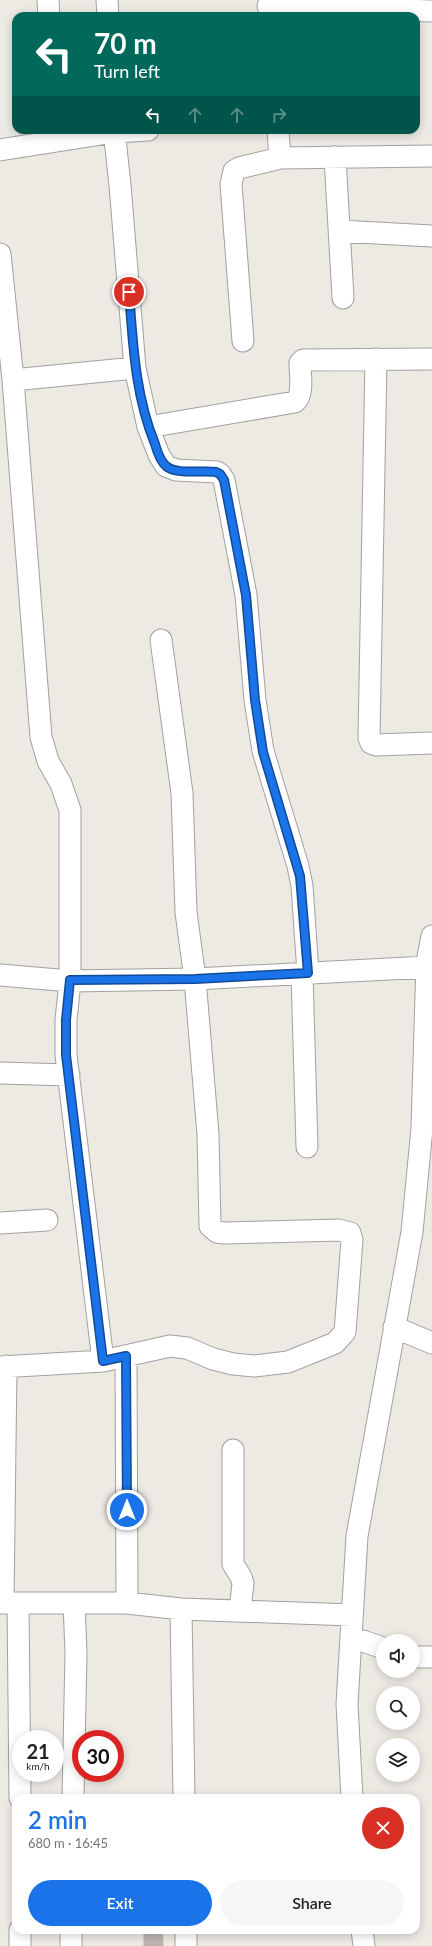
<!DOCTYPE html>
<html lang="en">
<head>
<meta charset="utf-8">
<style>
	:root { --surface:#fff; --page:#f6f6f6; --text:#202124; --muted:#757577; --accent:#1a73e8 }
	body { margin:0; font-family:Lato,sans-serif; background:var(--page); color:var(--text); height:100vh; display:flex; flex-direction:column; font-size:15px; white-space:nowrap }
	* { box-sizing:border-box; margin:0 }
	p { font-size:13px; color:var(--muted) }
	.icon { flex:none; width:22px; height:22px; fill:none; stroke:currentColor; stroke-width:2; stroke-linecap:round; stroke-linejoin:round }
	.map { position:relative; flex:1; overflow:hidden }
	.details { position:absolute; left:12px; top:1794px; width:408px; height:140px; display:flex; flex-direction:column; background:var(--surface); border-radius:12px; box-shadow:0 2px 10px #0003 }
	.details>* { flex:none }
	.hud { position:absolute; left:12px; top:12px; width:408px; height:122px; border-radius:12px; box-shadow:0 2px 10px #0003; background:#00695c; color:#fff; overflow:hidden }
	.buttons { position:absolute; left:376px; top:1634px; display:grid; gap:8px }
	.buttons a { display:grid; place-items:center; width:44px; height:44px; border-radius:50%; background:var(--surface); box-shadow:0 2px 10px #0003; font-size:20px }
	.speed { position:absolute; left:12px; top:1730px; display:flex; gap:8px; font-size:20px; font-weight:700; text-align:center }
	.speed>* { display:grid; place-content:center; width:52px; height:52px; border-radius:50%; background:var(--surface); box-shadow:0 2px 10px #0003; line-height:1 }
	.speed small { font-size:10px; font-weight:400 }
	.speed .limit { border:6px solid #d22; background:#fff; color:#111 }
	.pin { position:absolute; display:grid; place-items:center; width:34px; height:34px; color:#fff; margin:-17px; border:2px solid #fff; border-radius:50%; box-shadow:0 1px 4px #0007 }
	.me { position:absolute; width:44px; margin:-22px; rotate:0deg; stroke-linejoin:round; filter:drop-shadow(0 0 3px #0008) }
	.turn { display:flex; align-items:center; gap:14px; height:84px; padding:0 16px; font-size:18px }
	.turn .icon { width:52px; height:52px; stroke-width:2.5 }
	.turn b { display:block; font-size:28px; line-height:34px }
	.lanes { display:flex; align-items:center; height:38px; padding:0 16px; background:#0003; justify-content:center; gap:20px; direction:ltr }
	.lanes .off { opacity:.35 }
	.round { display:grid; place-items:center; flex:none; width:42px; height:42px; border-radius:21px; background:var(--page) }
	.summary { display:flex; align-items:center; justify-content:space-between; height:68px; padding:0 16px }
	h1 { font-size:24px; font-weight:600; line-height:30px; color:var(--accent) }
	.button { display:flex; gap:8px; margin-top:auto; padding:8px 16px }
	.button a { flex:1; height:46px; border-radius:24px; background:var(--accent); color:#fff; font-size:16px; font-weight:600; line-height:46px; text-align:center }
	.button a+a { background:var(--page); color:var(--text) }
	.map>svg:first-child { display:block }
</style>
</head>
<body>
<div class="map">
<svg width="432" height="1946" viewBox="0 0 432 1946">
	<rect width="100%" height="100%" fill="#ede9e3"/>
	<path fill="#bdb5b0" stroke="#beb0a7" d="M144 1930H162L163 1946H144Z"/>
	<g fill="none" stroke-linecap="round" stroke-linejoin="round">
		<defs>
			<path id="minor" d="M48 0 49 16
				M107 0 108 16
				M268 6 432 11
				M114 130 120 185 135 368 148 427 159 455 166 466 176 470 217 472 220 474 224 480 246 595 255 700 263 751 298 866 302 886 308 973
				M278 130 280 158
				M0 150 114 132 148 130
				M335 157 343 298
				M340 231 432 236
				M0 254 13 380 41 737 48 761 61 784 70 810V981L66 1020V1055L103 1361
				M243 341 231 184 234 171 239 168 280 158 432 156
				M376 359 369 738 371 743 376 745 432 743
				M13 380 135 368
				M148 427 295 402C304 394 300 375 300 363L303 360 432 359
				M302 974 307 1147
				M0 975 70 981 195 979 427 967
				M0 1073 69 1075
				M0 1223 47 1220
				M394 1327 432 1343
				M126 1356 127 1603
				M0 1367 103 1361 170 1346 187 1348 213 1359 233 1364 254 1366 288 1362 335 1343 345 1332 352 1240 350 1233 339 1230 224 1233 217 1232 210 1226 208 1134 195 979 186 912 182 793 161 640
				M233 1450V1564L241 1577 243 1583 240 1611
				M0 1603H127L181 1609 352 1615
				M3 1603 6 1366
				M18 1603 20 1798
				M181 1609 184 1798
				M351 1641H363L383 1648
				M413 1657H432
				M73 1798 76 1653 74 1603
				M352 1798 347 1704 357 1536 412 1232 422 1128 427 962 432 936
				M20 1930V1946
				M186 1930V1946
				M362 1930 364 1946
				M71 1946V1930"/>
		</defs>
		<use href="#minor" stroke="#a1a1a1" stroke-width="23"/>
		<use href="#minor" stroke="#fff" stroke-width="21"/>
	</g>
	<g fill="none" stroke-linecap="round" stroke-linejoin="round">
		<defs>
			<path id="route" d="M127 1510 126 1356 103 1361 66 1055V1020L70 980 195 979 308 973 300 876 263 752 255 700 246 595 224 480 220 474 216 472C203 470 176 475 166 466 160 461 157 451 155 444 135 395 133 344 129 292"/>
		</defs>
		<use href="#route" stroke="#114b97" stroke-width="10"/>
		<use href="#route" stroke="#1a73e8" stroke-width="7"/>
	</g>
</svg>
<div class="buttons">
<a><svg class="icon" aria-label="sound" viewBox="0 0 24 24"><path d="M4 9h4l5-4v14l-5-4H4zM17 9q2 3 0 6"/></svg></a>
<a><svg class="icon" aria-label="search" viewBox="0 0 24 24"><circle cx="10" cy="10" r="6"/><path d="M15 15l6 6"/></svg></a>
<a><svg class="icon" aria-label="layers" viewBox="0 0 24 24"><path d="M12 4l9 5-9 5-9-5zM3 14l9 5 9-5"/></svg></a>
</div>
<div class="speed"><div>21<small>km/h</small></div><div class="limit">30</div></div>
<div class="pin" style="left:129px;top:292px;background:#d93025"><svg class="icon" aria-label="arrive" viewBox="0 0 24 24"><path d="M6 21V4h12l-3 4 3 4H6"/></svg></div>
<svg class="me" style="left:127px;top:1510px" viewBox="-20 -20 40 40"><circle r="17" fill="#1a73e8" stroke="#fff" stroke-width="3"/><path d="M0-11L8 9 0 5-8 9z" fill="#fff"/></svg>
<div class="hud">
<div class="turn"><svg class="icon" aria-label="left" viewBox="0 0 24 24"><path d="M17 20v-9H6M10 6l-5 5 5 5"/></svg><div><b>70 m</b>Turn left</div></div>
<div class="lanes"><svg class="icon" aria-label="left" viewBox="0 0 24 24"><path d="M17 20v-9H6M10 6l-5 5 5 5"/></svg><svg class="icon off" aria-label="ahead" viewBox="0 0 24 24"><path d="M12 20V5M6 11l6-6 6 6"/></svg><svg class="icon off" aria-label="ahead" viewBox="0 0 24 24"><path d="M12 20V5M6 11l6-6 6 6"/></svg><svg class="icon off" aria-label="right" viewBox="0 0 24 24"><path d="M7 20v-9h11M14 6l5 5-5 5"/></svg></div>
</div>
<section class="details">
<div class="summary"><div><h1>2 min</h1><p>680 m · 16:45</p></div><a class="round" style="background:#d93025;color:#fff"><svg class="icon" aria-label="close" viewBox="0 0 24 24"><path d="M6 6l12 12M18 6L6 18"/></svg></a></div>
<div class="button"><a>Exit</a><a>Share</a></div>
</section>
</div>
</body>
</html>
